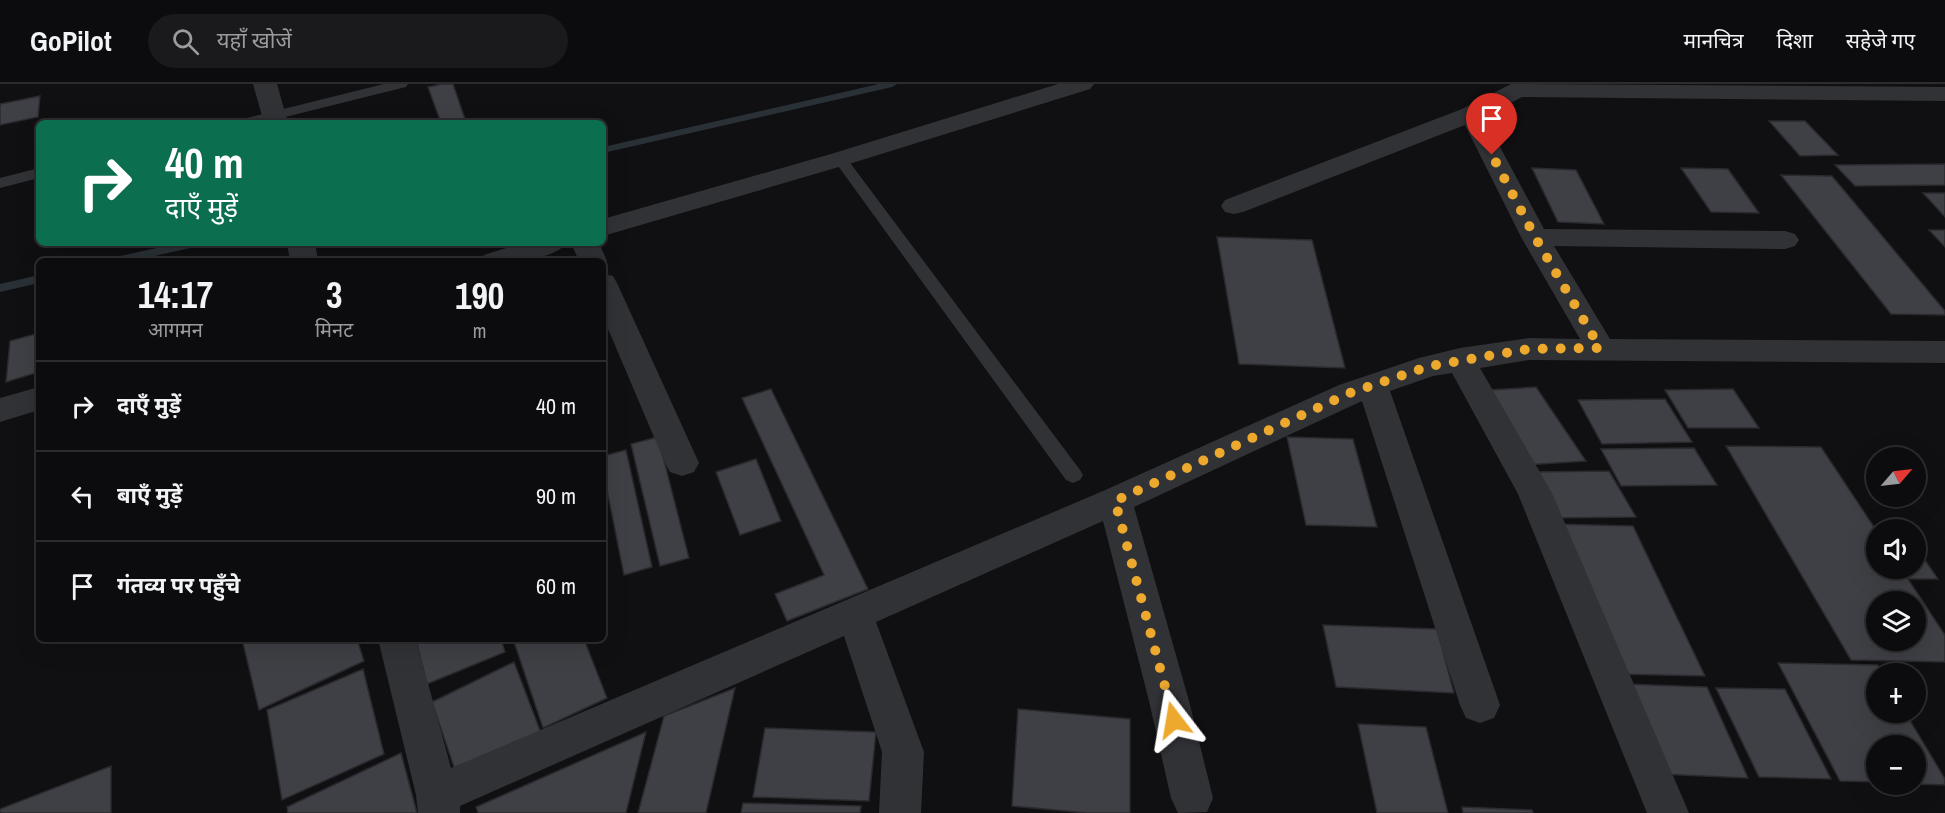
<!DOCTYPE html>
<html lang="hi">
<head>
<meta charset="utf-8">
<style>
	:root { --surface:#0c0c0e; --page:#1a1a1c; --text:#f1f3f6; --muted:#9a9b9e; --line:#2c2c2e }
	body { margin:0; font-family:"Archivo Narrow","Noto Sans Devanagari",sans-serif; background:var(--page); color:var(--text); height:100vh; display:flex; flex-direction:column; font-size:22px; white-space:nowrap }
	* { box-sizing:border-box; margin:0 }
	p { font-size:20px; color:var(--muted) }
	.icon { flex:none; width:33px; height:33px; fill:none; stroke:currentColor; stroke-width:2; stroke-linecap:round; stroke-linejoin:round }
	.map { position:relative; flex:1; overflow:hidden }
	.panel { position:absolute; left:36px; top:174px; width:570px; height:384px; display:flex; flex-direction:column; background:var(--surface); border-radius:9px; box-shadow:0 6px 24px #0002,0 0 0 2px var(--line) }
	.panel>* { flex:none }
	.banner { position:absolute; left:36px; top:36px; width:570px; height:126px; border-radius:9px; box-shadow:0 6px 24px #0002,0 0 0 2px var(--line); background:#0b6e4f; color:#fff; overflow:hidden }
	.needle { width:39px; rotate:62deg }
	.controls { position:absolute; left:1866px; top:363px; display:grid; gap:12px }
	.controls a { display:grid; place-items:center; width:60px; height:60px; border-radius:50%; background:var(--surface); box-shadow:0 6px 24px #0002,0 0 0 2px var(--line); font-size:30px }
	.pin { position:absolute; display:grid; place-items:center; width:51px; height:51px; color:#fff; margin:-62px -26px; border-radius:50% 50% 50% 0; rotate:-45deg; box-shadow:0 0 6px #0007 }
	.pin .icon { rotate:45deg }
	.me { position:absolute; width:66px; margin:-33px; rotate:346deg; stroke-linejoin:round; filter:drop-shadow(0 0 4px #0008) }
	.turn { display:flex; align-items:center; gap:21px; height:126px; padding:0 30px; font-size:27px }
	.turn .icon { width:78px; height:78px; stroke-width:2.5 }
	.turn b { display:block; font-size:42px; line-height:51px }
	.eta { display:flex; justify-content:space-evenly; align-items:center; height:102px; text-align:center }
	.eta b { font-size:36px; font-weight:700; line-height:42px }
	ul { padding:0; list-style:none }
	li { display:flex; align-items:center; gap:18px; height:90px; padding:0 30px; border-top:2px solid var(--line) }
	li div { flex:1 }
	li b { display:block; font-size:22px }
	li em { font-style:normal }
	header { display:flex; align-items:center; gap:36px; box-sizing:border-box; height:84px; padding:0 30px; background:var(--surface); border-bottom:2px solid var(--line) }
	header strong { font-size:28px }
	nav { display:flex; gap:33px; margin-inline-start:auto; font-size:21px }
	.search { width:420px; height:54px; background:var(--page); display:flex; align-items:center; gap:15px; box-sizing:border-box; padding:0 21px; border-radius:33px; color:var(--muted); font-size:22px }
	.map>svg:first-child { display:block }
</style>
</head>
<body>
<header>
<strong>GoPilot</strong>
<div class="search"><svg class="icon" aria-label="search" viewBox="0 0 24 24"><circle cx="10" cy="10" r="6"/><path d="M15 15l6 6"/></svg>यहाँ खोजें</div>
<nav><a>मानचित्र</a><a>दिशा</a><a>सहेजे गए</a></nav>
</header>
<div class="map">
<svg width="1945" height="729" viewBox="0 0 1945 729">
	<rect width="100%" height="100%" fill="#101012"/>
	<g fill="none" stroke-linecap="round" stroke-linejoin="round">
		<path fill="#293137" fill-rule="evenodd" d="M879 0H897L892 3 603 69V63Z
			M179 159H201L199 162 132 177H110L116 173Z
			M39 191V199L0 208V200Z"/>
	</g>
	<path fill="#3f4045" stroke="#2a2a2e" stroke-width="1.5" fill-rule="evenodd" d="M442 0H453L466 38 441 39 428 3Z
		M40 12 38 33 0 41V20Z
		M1769 37H1805L1838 71 1800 72Z
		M1945 80V101L1855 102 1835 81Z
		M1532 84 1576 86 1604 140 1558 138Z
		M1681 84 1728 85 1759 129 1711 128Z
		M1781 91 1832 92 1945 227V231L1891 230Z
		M1923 109H1945V133Z
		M1929 146H1945V163Z
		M1217 153 1312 156 1345 284 1239 280Z
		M39 249V288L6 298 10 257Z
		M1536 303 1586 377 1524 381 1490 306Z
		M771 305 868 505 787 537 775 510 824 491 742 314Z
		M1733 305 1759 344H1688L1665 306Z
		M1665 315 1692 358 1602 360 1578 316Z
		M658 353 689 474 660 482 631 360Z
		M1287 353 1353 355 1377 443 1306 441Z
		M1726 362 1821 363 1876 446V484H1916V463L1938 495H1908L1945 551V578L1851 576ZM1876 518H1916V556H1876Z
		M1694 364 1717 401 1621 402 1601 365Z
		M626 366 652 483 624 491 603 386V372Z
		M756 375 781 437 740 451 716 388Z
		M1609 387 1636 433 1554 434 1531 388Z
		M1552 440 1633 442 1705 592 1614 590Z
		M1323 541 1437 545 1454 609 1336 603Z
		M242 555H357L364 577 259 626Z
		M416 555H501L505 568 427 600Z
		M513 555H584L607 614 543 644Z
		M514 578 541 649 457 692 432 618Z
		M1778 579 1878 581 1882 590H1876V628H1905L1945 695V701L1916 700V662H1876V698L1840 697Z
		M363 585 384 670 282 716 267 626Z
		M1624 600 1707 603 1748 694 1659 690Z
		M735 604 706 729H638L664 632Z
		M1716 604 1785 605 1831 695 1759 693Z
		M1018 625 1130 635V729H1087L1012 722Z
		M1358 640 1426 643 1448 729H1377Z
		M765 644 876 648 869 717 753 713Z
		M646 648 626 729H478L476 723Z
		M401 669 417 729H288L287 723Z
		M111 682V729H0V725Z
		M743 719 861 722 860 729H741Z
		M1462 723 1532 726 1533 729H1463Z"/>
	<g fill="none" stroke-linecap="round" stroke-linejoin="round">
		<path fill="#313236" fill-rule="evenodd" d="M384 0H408L406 3 261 39H237L239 36Z
			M840 71 845 72 1080 386 1083 391 1080 396 1073 399 1066 396 833 75Z
			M39 84V94L0 104V94Z"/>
		<path fill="#313236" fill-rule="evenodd" d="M253 0H277L288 39H264Z
			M1058 0H1094L1090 5 849 80 603 152V135L831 70Z
			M1511 0 1945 3V17L1522 13 1484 33 1544 145 1785 147 1795 150 1799 156 1795 162 1785 165 1554 162 1610 255 1945 257V279L1529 276 1480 284 1552 409 1689 729H1647L1518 410 1452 289 1433 292 1390 307 1500 621 1494 634 1480 639 1466 634 1460 621 1362 317 1134 423 1189 617 1213 714 1207 728 1178 729 1171 714 1149 617 1103 437 876 538 924 668 921 729H879L882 668 844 552 460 722V729H418L416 711 378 555H416L451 684 1103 407 1339 301 1419 274 1460 264 1529 254 1580 255 1521 153 1465 41 1243 128 1234 130 1225 128 1221 122 1225 116 1462 25Z
			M287 159H315L318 177H290Z
			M522 159H566C552 179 502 177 480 177L484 171Z
			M571 159H599L607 177 603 183V177H579Z
			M603 190 613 192 617 199 699 379 694 388 682 392 670 388 665 379 603 233Z
			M39 303V326L0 338V314Z"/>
	</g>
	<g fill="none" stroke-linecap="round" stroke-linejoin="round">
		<path stroke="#eca92e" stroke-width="10" stroke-dasharray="0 18" d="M1174 636 1115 417 1350 309 1430 282 1529 265 1600 264 1535 153 1492 71"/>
	</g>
</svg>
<div class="controls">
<a><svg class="needle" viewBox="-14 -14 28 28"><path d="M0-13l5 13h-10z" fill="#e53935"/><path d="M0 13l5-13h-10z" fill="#9a9b9e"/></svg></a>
<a><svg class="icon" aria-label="sound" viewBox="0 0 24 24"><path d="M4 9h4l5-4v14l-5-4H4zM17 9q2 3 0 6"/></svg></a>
<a><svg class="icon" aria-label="layers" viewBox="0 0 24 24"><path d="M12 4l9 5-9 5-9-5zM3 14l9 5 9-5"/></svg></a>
<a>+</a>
<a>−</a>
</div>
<div class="pin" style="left:1492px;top:71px;background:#d93025"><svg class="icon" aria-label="arrive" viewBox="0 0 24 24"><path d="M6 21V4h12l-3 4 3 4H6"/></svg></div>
<svg class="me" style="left:1174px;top:636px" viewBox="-20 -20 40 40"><path d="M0-17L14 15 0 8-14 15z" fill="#eca92e" stroke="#fff" stroke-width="4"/></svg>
<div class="banner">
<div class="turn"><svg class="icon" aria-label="right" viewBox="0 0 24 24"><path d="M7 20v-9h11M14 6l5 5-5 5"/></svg><div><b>40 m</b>दाएँ मुड़ें</div></div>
</div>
<section class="panel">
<div class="eta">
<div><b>14:17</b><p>आगमन</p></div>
<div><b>3</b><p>मिनट</p></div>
<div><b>190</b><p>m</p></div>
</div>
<ul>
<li><svg class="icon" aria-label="right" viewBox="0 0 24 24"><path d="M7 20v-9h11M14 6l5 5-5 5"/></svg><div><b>दाएँ मुड़ें</b></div><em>40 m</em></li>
<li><svg class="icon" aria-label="left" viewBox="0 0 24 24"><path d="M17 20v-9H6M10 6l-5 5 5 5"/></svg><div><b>बाएँ मुड़ें</b></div><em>90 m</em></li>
<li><svg class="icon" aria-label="arrive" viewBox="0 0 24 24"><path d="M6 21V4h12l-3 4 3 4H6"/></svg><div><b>गंतव्य पर पहुँचे</b></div><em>60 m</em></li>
</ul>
</section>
</div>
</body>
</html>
